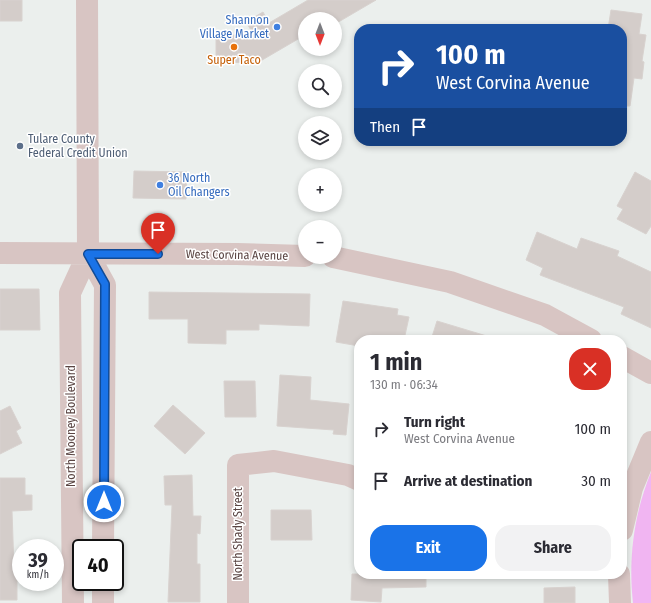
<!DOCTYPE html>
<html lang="en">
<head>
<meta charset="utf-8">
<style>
	:root { --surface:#fff; --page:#f2f2f3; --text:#2b2b33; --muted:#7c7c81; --accent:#1a73e8 }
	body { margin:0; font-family:"Fira Sans Condensed",sans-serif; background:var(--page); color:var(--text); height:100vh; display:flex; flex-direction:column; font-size:15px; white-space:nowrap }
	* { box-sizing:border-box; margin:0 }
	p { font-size:13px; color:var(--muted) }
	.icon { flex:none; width:22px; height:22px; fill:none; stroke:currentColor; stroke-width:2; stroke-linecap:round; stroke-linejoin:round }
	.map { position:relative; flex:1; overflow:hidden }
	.drawer { position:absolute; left:354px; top:335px; width:273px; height:244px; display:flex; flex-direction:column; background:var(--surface); border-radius:16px; box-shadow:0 2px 6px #0003 }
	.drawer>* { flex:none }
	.hud { position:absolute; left:354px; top:24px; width:273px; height:122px; border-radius:16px; box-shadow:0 2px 6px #0003; background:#1a4fa0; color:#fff; overflow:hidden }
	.needle { width:26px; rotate:180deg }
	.controls { position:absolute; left:298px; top:12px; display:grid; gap:8px }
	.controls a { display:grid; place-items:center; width:44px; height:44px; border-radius:50%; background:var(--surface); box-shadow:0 2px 6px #0003; font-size:20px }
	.speed { position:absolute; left:12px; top:539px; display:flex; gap:8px; font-size:20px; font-weight:700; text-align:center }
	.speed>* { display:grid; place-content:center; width:52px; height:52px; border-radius:50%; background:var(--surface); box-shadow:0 2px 6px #0003; line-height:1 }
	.speed small { font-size:10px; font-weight:400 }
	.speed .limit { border:2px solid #111; border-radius:6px; background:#fff; color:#111 }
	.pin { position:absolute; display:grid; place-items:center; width:34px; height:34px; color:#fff; margin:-41px -17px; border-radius:50% 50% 50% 0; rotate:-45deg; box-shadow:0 0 4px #0007 }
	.pin .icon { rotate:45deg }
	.me { position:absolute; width:44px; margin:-22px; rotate:0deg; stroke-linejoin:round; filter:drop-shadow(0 0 3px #0008) }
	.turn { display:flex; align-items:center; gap:14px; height:84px; padding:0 16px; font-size:18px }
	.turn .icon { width:52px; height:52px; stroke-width:2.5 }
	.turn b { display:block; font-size:28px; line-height:34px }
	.then { display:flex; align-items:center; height:38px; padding:0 16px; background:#0003; gap:8px; font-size:15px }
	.round { display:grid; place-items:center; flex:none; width:42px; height:42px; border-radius:16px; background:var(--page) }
	.headline { display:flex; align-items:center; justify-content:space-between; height:68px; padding:0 16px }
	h1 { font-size:24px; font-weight:700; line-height:30px }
	.action { display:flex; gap:8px; margin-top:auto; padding:8px 16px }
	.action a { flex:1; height:46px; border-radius:16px; background:var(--accent); color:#fff; font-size:16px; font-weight:700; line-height:46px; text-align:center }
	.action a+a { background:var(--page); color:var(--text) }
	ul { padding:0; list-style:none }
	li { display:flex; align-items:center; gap:12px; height:52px; padding:0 16px }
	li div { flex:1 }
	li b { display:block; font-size:15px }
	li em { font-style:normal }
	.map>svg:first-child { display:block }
</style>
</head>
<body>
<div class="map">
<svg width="651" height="603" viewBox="0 0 651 603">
	<rect width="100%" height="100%" fill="#ebefed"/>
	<path fill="#f1b5f2" d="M651 472V603H633C628 558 634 514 651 472Z"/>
	<path fill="#d4cdca" stroke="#d8d2cf" d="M0 0H22V21H0Z
		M308 0H376L335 24V19H305V35L257 63 216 62V35H254L246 22 263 12 269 23Z
		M611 10 642 14 639 34 646 35 642 61 644 62 642 79 634 78 630 106H622V29H608Z
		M134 171 187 172 186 199 133 198Z
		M635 172 651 181V226L646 234 617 219 623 209 617 206Z
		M537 232 577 249 581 238 619 251 617 256 651 272V328L621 314 624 307 540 275 543 268 526 260Z
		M0 289H39L40 330H0Z
		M149 292 310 294 309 326 259 324V330H226V344L188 343V319H149Z
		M343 301 398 309 397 315 409 317 404 340H359V346L336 342Z
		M437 321 490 337V340H431Z
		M280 375 311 377 310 400 349 404 346 435 333 434 334 430 277 426Z
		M224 381H255L256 417H225Z
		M173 405 205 433 185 454 154 426Z
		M10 406 21 428 16 431 22 443 0 454V411Z
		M192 475 193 516H201L200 534 197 533V564H200V602H168L172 505H165L164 476Z
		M0 478H25V495H32V510L12 511 14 568H17V600H0Z
		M271 510H311L312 540H271Z
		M352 574H426V587L382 588 381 602 351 600Z
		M575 587V603H544V588Z"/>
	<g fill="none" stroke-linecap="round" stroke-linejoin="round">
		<path stroke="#d8c5c3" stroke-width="22" d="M0 253 237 254 305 256
			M88 254 105 285 103 548
			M333 257 450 282 545 315 591 340
			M622 357 651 373
			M622 530 632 488 651 442
			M619 574 620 603
			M73 603 70 293 88 254 87 0
			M103 603V582
			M238 603V465L274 461 348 475 359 480"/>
	</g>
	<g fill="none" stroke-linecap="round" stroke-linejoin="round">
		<defs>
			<path id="route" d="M104 502 105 284 88 254H158"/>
		</defs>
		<use href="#route" stroke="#114b97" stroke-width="10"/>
		<use href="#route" stroke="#1a73e8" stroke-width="7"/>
	</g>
	<g fill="#3f7fe0" stroke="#fff" stroke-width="1.5">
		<circle cx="277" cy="27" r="4"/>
		<circle cx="160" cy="185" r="4"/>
	</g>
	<circle fill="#e8710a" stroke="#fff" stroke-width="1.5" cx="234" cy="47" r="4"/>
	<circle fill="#5c6f8a" stroke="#fff" stroke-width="1.5" cx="20" cy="146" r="4"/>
	<g text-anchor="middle" stroke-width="3" stroke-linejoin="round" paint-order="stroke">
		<g font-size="12" fill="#366cbe" stroke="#fff" text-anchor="end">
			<text x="269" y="24">Shannon<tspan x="269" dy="14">Village Market</tspan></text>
			<text x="168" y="182" text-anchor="start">36 North<tspan x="168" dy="14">Oil Changers</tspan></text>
		</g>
		<g font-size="12" fill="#c56008" stroke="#fff">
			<text x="234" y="64">Super Taco</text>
		</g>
		<g font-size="12" fill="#4e5e75" stroke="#fff" text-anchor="start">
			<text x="28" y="143">Tulare County<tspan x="28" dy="14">Federal Credit Union</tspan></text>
		</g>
		<g font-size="12" fill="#5a4543" stroke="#fff">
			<text transform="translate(237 255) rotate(1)" y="4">West Corvina Avenue</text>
			<text transform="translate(71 426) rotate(-90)" y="4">North Mooney Boulevard</text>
			<text transform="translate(238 534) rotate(-90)" y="4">North Shady Street</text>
		</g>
	</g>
</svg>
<div class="controls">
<a><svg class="needle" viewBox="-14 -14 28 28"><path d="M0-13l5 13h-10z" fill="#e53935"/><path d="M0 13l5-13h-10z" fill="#7c7c81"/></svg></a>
<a><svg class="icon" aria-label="search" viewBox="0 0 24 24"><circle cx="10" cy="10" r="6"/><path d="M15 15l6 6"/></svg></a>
<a><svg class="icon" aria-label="layers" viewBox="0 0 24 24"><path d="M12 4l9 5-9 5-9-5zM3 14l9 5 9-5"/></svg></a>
<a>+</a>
<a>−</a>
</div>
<div class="speed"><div>39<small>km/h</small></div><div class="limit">40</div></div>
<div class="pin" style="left:158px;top:254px;background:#d93025"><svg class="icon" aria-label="arrive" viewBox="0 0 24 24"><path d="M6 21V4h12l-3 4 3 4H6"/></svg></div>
<svg class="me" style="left:104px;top:502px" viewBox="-20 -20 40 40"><circle r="17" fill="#1a73e8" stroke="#fff" stroke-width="3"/><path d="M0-11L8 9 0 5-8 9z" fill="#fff"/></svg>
<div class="hud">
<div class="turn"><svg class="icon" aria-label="right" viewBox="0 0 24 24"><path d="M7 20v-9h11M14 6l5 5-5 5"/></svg><div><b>100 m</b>West Corvina Avenue</div></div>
<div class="then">Then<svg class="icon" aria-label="arrive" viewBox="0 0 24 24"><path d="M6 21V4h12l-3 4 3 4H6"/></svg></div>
</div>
<section class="drawer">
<div class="headline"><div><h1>1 min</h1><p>130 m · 06:34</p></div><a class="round" style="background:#d93025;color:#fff"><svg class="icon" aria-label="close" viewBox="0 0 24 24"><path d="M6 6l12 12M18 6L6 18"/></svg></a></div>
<ul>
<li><svg class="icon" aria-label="right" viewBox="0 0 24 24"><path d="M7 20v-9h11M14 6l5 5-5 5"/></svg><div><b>Turn right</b><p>West Corvina Avenue</p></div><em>100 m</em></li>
<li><svg class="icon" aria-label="arrive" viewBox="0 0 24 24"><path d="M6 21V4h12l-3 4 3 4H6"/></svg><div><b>Arrive at destination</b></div><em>30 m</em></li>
</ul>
<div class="action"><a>Exit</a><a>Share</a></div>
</section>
</div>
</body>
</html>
